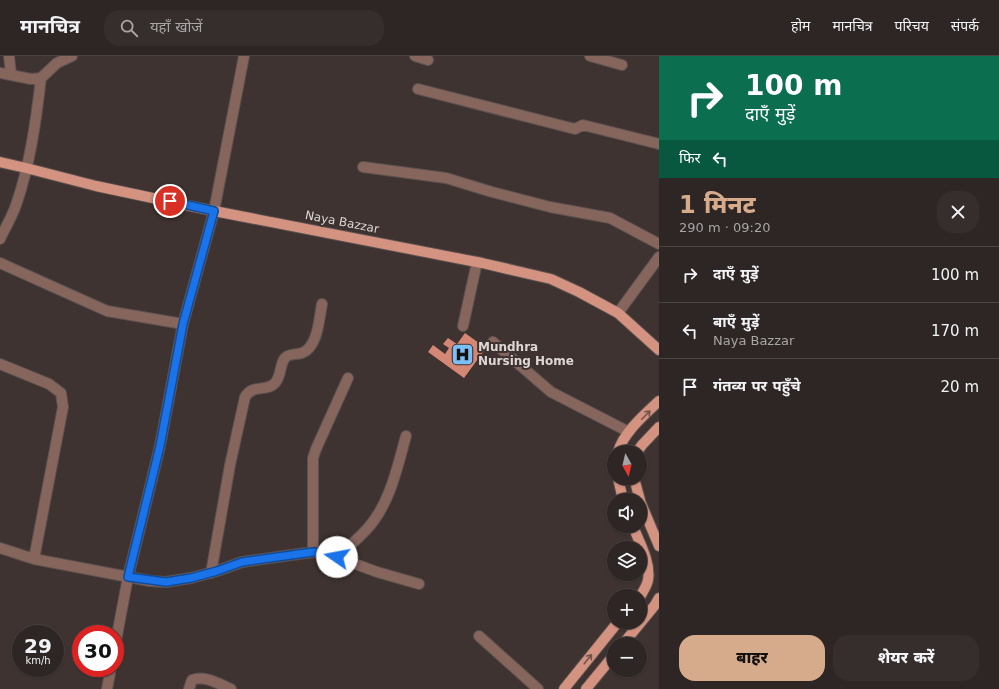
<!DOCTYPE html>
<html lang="hi">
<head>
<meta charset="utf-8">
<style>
	:root { --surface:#2e2624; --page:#362e2c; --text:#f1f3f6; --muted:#a7a5a6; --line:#494341; --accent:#d6ab8b }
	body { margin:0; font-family:"DejaVu Sans","Noto Sans Devanagari",sans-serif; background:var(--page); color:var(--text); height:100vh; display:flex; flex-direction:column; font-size:15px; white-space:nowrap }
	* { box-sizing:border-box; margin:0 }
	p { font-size:13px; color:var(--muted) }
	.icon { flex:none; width:22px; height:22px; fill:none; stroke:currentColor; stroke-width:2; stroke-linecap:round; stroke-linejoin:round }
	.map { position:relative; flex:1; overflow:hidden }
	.drawer { display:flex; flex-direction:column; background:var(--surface); width:340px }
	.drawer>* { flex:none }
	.top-card { background:#0b6e4f; color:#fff; overflow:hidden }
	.needle { width:26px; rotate:172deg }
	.tools { position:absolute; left:607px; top:389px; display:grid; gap:8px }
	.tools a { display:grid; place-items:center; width:40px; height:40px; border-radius:50%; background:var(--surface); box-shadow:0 1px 3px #0004,0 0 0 1px var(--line); font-size:20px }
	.speed { position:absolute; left:12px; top:569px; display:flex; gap:8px; font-size:20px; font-weight:700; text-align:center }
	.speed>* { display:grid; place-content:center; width:52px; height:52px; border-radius:50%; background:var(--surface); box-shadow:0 1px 3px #0004,0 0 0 1px var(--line); line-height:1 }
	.speed small { font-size:10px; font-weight:400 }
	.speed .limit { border:6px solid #d22; background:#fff; color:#111 }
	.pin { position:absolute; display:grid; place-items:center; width:34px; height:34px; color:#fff; margin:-17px; border:2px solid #fff; border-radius:50%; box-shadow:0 1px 4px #0007 }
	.me { position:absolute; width:44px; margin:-22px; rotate:282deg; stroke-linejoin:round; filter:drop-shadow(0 0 3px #0008) }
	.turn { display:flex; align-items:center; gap:14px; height:84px; padding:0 20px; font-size:18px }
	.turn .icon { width:52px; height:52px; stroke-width:2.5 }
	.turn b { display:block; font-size:28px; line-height:34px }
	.then { display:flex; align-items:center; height:38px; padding:0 20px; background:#0003; gap:8px; font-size:15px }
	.round { display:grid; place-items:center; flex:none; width:42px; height:42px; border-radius:16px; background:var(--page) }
	.overview { display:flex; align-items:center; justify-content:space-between; height:68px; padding:0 20px }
	h1 { font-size:24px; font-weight:800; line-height:30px; color:var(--accent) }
	.action { display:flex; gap:8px; margin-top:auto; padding:8px 20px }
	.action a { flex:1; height:46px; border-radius:16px; background:var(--accent); color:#111; font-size:16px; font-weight:800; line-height:46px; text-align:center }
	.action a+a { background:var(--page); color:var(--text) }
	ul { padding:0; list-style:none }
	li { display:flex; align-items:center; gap:12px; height:56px; padding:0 20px; border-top:1px solid var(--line) }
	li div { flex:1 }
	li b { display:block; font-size:15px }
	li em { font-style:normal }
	header { display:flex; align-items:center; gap:24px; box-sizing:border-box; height:56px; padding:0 20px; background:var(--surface); border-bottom:1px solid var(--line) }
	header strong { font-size:19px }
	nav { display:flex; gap:22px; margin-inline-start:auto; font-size:14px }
	.search { width:280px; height:36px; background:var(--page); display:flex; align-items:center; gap:10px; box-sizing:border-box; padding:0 14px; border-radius:16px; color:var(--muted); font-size:15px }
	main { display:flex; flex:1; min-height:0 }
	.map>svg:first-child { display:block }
</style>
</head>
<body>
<header>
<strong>मानचित्र</strong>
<div class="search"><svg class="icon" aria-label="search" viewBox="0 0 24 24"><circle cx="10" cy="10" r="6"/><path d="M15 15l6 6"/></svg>यहाँ खोजें</div>
<nav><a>होम</a><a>मानचित्र</a><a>परिचय</a><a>संपर्क</a></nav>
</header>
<main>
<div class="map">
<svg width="659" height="633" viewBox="0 0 659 633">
	<rect width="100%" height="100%" fill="#3e3330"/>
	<path fill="#d48774" d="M465 277 486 292 464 322 428 296 433 289 445 298 449 292 443 288 448 282 457 288Z"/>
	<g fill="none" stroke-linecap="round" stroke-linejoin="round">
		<defs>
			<path id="minor" d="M9 0 11 18
				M415 0 428 4
				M590 0 622 9
				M0 17 31 23 41 22 57 7 72 0
				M418 33 575 73 583 69 659 88
				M363 111 446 122 492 136 550 151 610 162 659 188
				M0 183C5 172 12 161 16 149 30 109 36 65 41 22
				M0 207 107 255 183 268
				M618 257 659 201
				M463 270 477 206
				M493 286 551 336 629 376
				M0 308 49 328 61 337 63 351 34 503
				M0 492 34 503 150 525 166 526 191 522 217 515 242 506 313 496 326 497 377 516 419 528
				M313 496V402L316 393 348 322
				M337 501C347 492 358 483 367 473 390 448 397 412 406 380
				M211 517 230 409 245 341C253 328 265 336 274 328 282 321 279 309 285 302 289 297 296 299 302 297 318 291 319 263 322 248
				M479 580 538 633
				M115 590 128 521 160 390 183 268 214 155 244 0
				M107 633 111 612
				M189 633 192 624C205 619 219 628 231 633"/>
			<path id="major" d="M0 106 26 112 96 130 214 155 482 207 551 223 579 236 618 257 659 294
				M618 396C623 377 645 358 659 345
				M637 396 642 389 659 371
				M618 422 623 444
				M634 422 640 444
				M640 445 659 490
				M633 470C639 486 651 506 648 524 647 530 643 535 640 541
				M623 588 655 549 659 542
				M564 633 618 566
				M586 633 614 599"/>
		</defs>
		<use href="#minor" stroke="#5b514e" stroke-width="12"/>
		<use href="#major" stroke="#5b514e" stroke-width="12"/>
		<use href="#minor" stroke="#86655d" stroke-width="10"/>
		<use href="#major" stroke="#d49281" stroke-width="10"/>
	</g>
	<defs><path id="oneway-shaft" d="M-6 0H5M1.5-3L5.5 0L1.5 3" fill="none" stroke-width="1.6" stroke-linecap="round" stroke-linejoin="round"/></defs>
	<g stroke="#72544c">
		<use href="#oneway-shaft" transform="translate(646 359) rotate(-45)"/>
		<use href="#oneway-shaft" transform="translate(588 603) rotate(-51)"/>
	</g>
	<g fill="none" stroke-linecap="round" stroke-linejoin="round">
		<defs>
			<path id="route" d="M170 145 214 155 183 268 160 390 128 521 166 526 191 522 217 515 242 506 313 496 326 497 337 501"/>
		</defs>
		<use href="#route" stroke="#114b97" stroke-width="10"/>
		<use href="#route" stroke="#1a73e8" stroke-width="7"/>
	</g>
	<defs>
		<symbol id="hospital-square" viewBox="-11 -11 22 22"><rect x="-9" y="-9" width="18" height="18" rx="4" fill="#7abff8" stroke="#3e3330"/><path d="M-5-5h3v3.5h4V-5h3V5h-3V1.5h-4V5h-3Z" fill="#111"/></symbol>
	</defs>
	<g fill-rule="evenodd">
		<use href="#hospital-square" x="450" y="286" width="25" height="25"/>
	</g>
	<g text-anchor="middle" stroke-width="4" stroke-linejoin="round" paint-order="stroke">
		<g font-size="12" fill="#ded7d5" stroke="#3e3330">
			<text transform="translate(342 166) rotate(11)" y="4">Naya Bazzar</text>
		</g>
		<g font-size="12" font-weight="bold" fill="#ded7d5" stroke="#3e3330" text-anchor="start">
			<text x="478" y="295">Mundhra<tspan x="478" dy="14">Nursing Home</tspan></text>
		</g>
	</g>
</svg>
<div class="tools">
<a><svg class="needle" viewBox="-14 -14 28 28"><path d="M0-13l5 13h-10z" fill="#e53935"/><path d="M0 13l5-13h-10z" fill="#a7a5a6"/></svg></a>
<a><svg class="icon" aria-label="sound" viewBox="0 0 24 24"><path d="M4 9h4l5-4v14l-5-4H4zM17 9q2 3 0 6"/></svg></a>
<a><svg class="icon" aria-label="layers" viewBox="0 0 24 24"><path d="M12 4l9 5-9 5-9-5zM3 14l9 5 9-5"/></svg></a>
<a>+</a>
<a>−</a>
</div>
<div class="speed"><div>29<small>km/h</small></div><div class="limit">30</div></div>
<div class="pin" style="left:170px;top:145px;background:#d93025"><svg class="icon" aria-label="arrive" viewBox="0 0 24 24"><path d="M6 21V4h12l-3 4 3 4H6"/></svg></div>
<svg class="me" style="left:337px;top:501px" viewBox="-20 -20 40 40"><circle r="19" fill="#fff"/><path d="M0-13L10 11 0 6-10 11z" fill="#1a73e8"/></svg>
</div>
<section class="drawer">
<div class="top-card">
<div class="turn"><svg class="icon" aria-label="right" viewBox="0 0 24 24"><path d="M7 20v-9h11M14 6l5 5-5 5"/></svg><div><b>100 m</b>दाएँ मुड़ें</div></div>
<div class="then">फिर<svg class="icon" aria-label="left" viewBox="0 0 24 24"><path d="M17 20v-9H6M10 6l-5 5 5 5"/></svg></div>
</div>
<div class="overview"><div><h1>1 मिनट</h1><p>290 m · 09:20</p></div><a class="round"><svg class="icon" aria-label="close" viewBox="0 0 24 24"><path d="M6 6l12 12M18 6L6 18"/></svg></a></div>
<ul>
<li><svg class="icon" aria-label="right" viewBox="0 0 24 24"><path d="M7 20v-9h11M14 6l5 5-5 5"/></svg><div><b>दाएँ मुड़ें</b></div><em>100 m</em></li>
<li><svg class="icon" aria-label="left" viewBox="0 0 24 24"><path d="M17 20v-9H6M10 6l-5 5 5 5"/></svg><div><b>बाएँ मुड़ें</b><p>Naya Bazzar</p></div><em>170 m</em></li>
<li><svg class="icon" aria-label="arrive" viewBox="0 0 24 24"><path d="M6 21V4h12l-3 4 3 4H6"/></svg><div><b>गंतव्य पर पहुँचे</b></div><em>20 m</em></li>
</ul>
<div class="action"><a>बाहर</a><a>शेयर करें</a></div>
</section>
</main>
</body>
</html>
